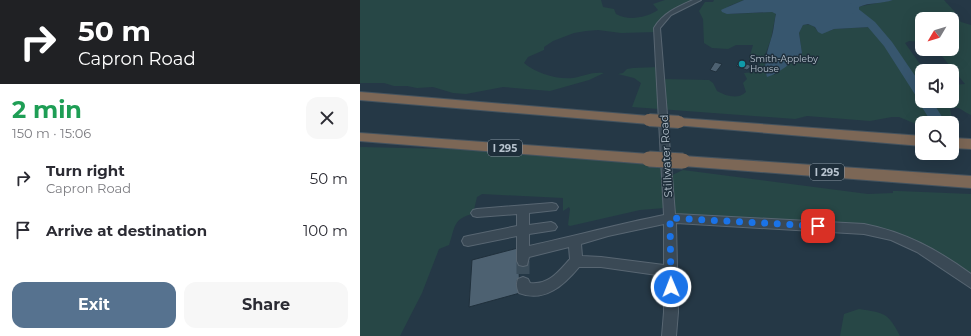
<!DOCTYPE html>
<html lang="en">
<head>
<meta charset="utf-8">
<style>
	:root { --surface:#fff; --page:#f7f7f7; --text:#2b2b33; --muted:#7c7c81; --accent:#56728f }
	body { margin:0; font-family:Montserrat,sans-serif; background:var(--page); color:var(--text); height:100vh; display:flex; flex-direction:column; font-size:15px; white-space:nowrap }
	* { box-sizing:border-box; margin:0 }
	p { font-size:13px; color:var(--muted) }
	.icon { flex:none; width:22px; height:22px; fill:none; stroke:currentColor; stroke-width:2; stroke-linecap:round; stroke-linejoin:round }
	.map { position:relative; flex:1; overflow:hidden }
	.side { display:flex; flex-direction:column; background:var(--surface); width:360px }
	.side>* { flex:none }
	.guide { background:#202124; color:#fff; overflow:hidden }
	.needle { width:26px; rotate:232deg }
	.buttons { position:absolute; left:555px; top:12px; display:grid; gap:8px }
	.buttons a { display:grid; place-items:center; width:44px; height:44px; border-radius:8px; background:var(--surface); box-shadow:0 4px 16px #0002; font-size:20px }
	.pin { position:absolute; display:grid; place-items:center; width:34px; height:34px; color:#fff; margin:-17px; border-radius:8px; box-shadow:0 2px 6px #0006 }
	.me { position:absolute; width:44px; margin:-22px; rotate:359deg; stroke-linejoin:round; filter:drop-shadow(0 0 3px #0008) }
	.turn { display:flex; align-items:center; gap:14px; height:84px; padding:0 12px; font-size:18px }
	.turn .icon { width:52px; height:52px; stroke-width:2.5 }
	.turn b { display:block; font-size:28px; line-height:34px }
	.round { display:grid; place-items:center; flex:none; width:42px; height:42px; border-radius:12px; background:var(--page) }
	.summary { display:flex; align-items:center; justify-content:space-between; height:68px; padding:0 12px }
	h1 { font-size:24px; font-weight:700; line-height:30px; color:#1e9e55 }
	.cta { display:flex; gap:8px; margin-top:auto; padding:8px 12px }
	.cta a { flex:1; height:46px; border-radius:12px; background:var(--accent); color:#fff; font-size:16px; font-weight:700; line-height:46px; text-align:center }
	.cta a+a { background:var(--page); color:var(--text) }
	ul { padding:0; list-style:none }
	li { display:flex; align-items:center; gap:12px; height:52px; padding:0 12px }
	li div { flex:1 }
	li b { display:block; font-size:15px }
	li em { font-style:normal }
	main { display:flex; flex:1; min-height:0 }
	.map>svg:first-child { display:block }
</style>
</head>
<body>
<main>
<section class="side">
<div class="guide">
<div class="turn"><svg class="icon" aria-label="right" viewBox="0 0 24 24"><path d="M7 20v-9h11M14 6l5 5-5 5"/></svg><div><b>50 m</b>Capron Road</div></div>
</div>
<div class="summary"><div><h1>2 min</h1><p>150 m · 15:06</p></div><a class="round"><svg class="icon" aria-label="close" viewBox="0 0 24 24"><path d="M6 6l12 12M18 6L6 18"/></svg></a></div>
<ul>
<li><svg class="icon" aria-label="right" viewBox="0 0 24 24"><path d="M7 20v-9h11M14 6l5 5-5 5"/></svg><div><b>Turn right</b><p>Capron Road</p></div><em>50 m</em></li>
<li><svg class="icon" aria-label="arrive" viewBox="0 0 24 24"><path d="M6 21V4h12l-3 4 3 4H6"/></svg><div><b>Arrive at destination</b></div><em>100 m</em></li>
</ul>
<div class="cta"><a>Exit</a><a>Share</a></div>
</section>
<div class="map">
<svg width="611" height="336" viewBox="0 0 611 336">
	<rect width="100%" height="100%" fill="#253846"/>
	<path fill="#274746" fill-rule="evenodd" d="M0 0H241L243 7 254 9 256 14C268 21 286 18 298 10L293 4 305 0H339L304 18 296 32 261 33 238 30 226 31 214 33 193 41 184 47V50L168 57 164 63C176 73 197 80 213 78 226 76 229 72 244 73L229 80 190 91 143 87 106 94 93 93 73 87 57 88 47 86H34L24 83H0Z
		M354 0H384L369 6 366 9 370 14 412 12 416 13 411 39 405 55 414 75 442 53 439 33 443 25C450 23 455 26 458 32L469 31 474 29 510 27 512 24 499 15V7L502 6 533 0H584L595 12 593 13V15L601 22 611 25V115C604 112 597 104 590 109L592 119 585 123 556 124 539 117H532L510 121 447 116 435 119 272 107 281 83 274 78 258 74 263 73 267 69 273 68 299 67 301 79 349 80 353 83 357 91C366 96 378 100 386 92L383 83 387 79 384 73 396 72 400 64 389 59 393 45H376L368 49 352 48 344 43 343 19 339 11 345 2H353ZM562 19H592V49H576L605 84 592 85V101H562V71H565L545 43 549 41 562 42Z
		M0 147 136 150 303 160 308 177 323 170 508 194 533 193V191H538L611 194V284L532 236 408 222 312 213 305 208 280 210 210 226 208 225 210 209 209 207 203 211V198L122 194 117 197 113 214C93 218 95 228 89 245L79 249 62 293 40 336H0Z
		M499 309C524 313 528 312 540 336H480L484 314Z"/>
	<path fill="#37566e" d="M384 0H533C522 4 509 2 499 7V15L513 24 510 27 474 29 462 34 458 32 455 27 448 24 443 25 439 33 442 53C432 62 420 73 407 77 403 63 407 53 411 39 414 31 414 22 416 14L412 12 367 14 362 12 361 10 363 9Z"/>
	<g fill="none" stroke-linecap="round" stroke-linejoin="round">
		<path fill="#37566e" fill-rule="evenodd" d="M477 0H487L515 22 532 42 562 86V101H572L586 123H572L558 101 560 99 556 96 524 46 507 26Z"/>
	</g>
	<path fill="#4d6171" stroke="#20303c" d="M382 60 386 61 384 63 392 66 387 70 376 66Z
		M355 62 362 64 356 72 350 70Z
		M158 248 160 293 109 307 112 260Z"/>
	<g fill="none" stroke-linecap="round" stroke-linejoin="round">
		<path stroke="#3b4d5a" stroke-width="13" stroke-dasharray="13 6" stroke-linecap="butt" d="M163 261V283"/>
		<defs>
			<path id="minor" d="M333 0H341L311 15 300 28 315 214 504 224C545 232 578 250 611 274V288L557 252 531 240 504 234 316 223 318 312 316 336H302L304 312V276L241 267H219C204 285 185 303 159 293 157 288 156 284 158 279L163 277 168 279 170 283C189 285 198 272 210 259L209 247 169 257 167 265 163 266 159 265 157 261V236L108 246 104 245 102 241 104 237 108 236 157 226V214L117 217 113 216 111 213 113 210 117 209 192 203 196 204 198 207 196 210 169 213V225L191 222 195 224 197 227 195 230 169 234V246C214 236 259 224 304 215L294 28C303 13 317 7 333 0ZM304 224V265L241 257 222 256 221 244 248 236Z"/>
			<path id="highway" d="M0 92 289 116 294 117 296 120 294 123 289 124 0 100Z
				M319 118 562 136V146L314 125 312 122 314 119Z
				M0 133 289 154 294 155 296 159 294 163 289 164 0 141Z
				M592 138 611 139V149L592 148Z
				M323 156 611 176V188L323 166 318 165 316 161 318 157Z"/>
		</defs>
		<use href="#minor" stroke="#586672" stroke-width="2"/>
		<use href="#highway" stroke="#44535f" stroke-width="2"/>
		<use href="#minor" fill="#3a4955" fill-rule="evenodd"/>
		<use href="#highway" fill="#7c6756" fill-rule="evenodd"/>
		<defs>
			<path id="highway-bridge-far1" d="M289 120 319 122"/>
			<path id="highway-bridge" d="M289 159 323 161"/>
		</defs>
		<use href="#highway-bridge-far1" stroke="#44535f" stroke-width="14" stroke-linecap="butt"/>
		<use href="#highway-bridge" stroke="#44535f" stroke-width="17" stroke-linecap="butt"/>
		<use href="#highway-bridge-far1" stroke="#7c6756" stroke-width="12"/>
		<use href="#highway-bridge" stroke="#7c6756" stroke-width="15"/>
	</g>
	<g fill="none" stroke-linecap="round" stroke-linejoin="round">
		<path stroke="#1a73e8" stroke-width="7" stroke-dasharray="0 12.6" d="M311 287 310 218 458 226"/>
	</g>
	<circle fill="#0f9aa8" stroke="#1e2e3a" stroke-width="1.5" cx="382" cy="64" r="4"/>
	<g text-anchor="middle" stroke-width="3" stroke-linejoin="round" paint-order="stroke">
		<g font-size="9" fill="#b7c3ce" stroke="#1e2e3a" text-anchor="start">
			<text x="390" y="62">Smith-Appleby<tspan x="390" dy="10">House</tspan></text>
		</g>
		<g fill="#1e2e3a" stroke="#8996a2" stroke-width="1">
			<rect x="128" y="140" width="34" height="16" rx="3"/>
			<rect x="450" y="164" width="34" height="16" rx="3"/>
		</g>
		<g font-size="10" font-weight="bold" fill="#b7c3ce">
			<text x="145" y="152">I 295</text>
			<text x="467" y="176">I 295</text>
		</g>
		<g font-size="11" fill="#b7c3ce" stroke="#1e2e3a">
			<text transform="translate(306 156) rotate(-93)" y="4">Stillwater Road</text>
		</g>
	</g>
</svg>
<div class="buttons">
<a><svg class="needle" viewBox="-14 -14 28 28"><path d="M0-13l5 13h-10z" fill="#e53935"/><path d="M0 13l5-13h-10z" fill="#7c7c81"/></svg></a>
<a><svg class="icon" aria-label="sound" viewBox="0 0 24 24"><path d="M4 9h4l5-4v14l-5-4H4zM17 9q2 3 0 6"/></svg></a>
<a><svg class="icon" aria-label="search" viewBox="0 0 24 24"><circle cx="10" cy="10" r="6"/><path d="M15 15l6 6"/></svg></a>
</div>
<div class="pin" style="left:458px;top:226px;background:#d93025"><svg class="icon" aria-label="arrive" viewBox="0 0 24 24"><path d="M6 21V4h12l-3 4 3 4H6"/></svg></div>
<svg class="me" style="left:311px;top:287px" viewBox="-20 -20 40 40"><circle r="17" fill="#1a73e8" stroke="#fff" stroke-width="3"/><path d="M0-11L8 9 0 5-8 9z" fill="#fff"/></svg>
</div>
</main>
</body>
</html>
